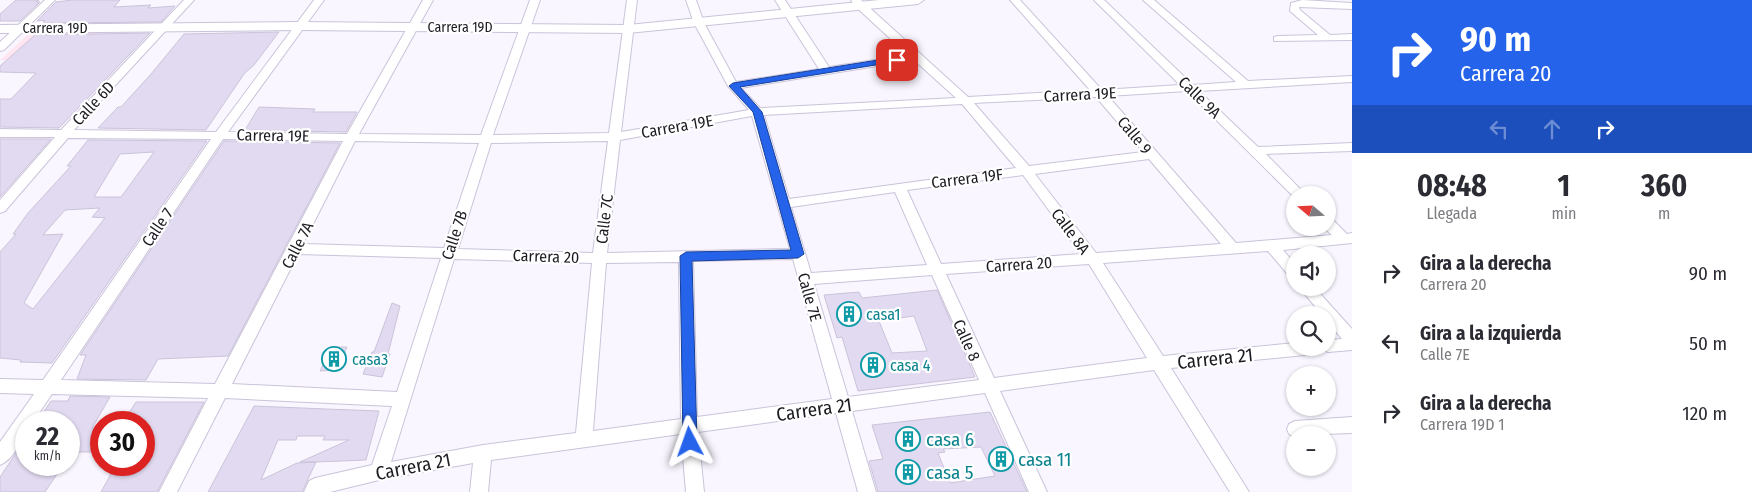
<!DOCTYPE html>
<html lang="es">
<head>
<meta charset="utf-8">
<style>
	:root { --surface:#fff; --page:#f2f2f3; --text:#2b2b33; --muted:#7c7c81 }
	body { margin:0; font-family:"Fira Sans Condensed",sans-serif; background:var(--page); color:var(--text); height:100vh; display:flex; flex-direction:column; font-size:19px; white-space:nowrap }
	* { box-sizing:border-box; margin:0 }
	p { font-size:16px; color:var(--muted) }
	.icon { flex:none; width:28px; height:28px; fill:none; stroke:currentColor; stroke-width:2; stroke-linecap:round; stroke-linejoin:round }
	.map { position:relative; flex:1; overflow:hidden }
	.details { display:flex; flex-direction:column; background:var(--surface); width:400px }
	.details>* { flex:none }
	.guide { background:#2563eb; color:#fff; overflow:hidden }
	.needle { width:32px; rotate:289deg }
	.buttons { position:absolute; left:1286px; top:186px; display:grid; gap:10px }
	.buttons a { display:grid; place-items:center; width:50px; height:50px; border-radius:50%; background:var(--surface); box-shadow:0 1px 4px #0004; font-size:25px }
	.speed { position:absolute; left:15px; top:411px; display:flex; gap:10px; font-size:25px; font-weight:700; text-align:center }
	.speed>* { display:grid; place-content:center; width:65px; height:65px; border-radius:50%; background:var(--surface); box-shadow:0 1px 4px #0004; line-height:1 }
	.speed small { font-size:12px; font-weight:400 }
	.speed .limit { border:8px solid #d22; background:#fff; color:#111 }
	.pin { position:absolute; display:grid; place-items:center; width:42px; height:42px; color:#fff; margin:-21px; border-radius:10px; box-shadow:0 2px 8px #0006 }
	.me { position:absolute; width:55px; margin:-28px; rotate:356deg; stroke-linejoin:round; filter:drop-shadow(0 0 4px #0008) }
	.turn { display:flex; align-items:center; gap:18px; height:105px; padding:0 25px; font-size:22px }
	.turn .icon { width:65px; height:65px; stroke-width:2.5 }
	.turn b { display:block; font-size:35px; line-height:42px }
	.lanes { display:flex; align-items:center; height:48px; padding:0 25px; background:#0003; justify-content:center; gap:25px; direction:ltr }
	.lanes .off { opacity:.35 }
	.eta { display:flex; justify-content:space-evenly; align-items:center; height:85px; text-align:center }
	.eta b { font-size:30px; font-weight:700; line-height:35px }
	ul { padding:0; list-style:none }
	li { display:flex; align-items:center; gap:15px; height:70px; padding:0 25px }
	li div { flex:1 }
	li b { display:block; font-size:19px }
	li em { font-style:normal }
	main { display:flex; flex:1; min-height:0 }
	.map>svg:first-child { display:block }
</style>
</head>
<body>
<main>
<div class="map">
<svg width="1352" height="492" viewBox="0 0 1352 492">
	<rect width="100%" height="100%" fill="#f9f6ff"/>
	<path fill="#ffe6f0" d="M33 30 99 31 71 58 54 61 0 60Z"/>
	<path fill="#e2daf0" stroke="#cbc3d9" fill-rule="evenodd" d="M16 0H39L36 2H40L20 21H0V14Z
		M72 0H120L114 7 151 5 148 8 175 6 161 22 49 23 43 22 45 20 37 21 56 2Z
		M279 32 254 65 244 74 206 130 98 128 118 107H121L151 74 184 34Z
		M150 33 59 128 0 127V99H11L36 73 0 72V66L35 35Z
		M259 107 315 109 313 112H357L346 132 245 130Z
		M0 139H51L0 197Z
		M88 140 207 141 52 363 20 362 21 360 0 358V252L16 234H13L28 213 71 166H67ZM154 152 121 197H94L120 154ZM100 208 92 217 105 218 33 309 24 303 63 234 43 235 65 210Z
		M224 141 340 143 228 356 158 359 146 380 77 379 86 355H80Z
		M937 290 975 377 858 391 842 337 837 338 824 295 859 292 862 298ZM914 316 927 351 892 353 879 321Z
		M392 303 400 306 388 354H390L382 377 363 374 372 352H374Z
		M331 347H347L337 370 320 371Z
		M70 396 110 397 92 428H101V443L95 452H69V422H37L51 401H68Z
		M136 402H204L157 492H101L116 465H144V422H123Z
		M254 406 326 409 379 411 366 460 316 462 302 492H208ZM297 436H325L323 440H349L300 462H316L297 463 261 480 278 440H296Z
		M990 412 1027 492H878L869 461 883 459 872 425ZM981 447 995 476 950 483 938 453 945 452 943 449Z
		M26 438V465H63L45 492H0V477Z"/>
	<g fill="none" stroke-linecap="round" stroke-linejoin="round">
		<defs>
			<path id="street" d="M45 0H55L4 50 0 51V42Z
				M184 0H194L74 130 216 132 314 0H324L228 132 347 134 423 0H433L359 134 481 135 530 0H540L493 135 609 133 627 0H637L621 132 749 110 728 86 694 23 686 0H696L704 23 736 82 819 69 775 0H785L829 67 908 55 856 7 851 0H861L968 97 1090 90 1010 0H1020L1102 90 1180 85 1094 0H1104L1193 85 1236 82 1143 0H1154L1248 81 1352 76V82L1199 91 1258 147 1352 143V151L1266 154 1306 195H1295V198L1187 91 1108 96 1236 243 1332 235 1324 228H1328V218L1333 220 1347 234 1352 233V243L1283 250 1295 264V278L1290 277 1268 251 1103 263 1163 356 1295 343V348H1328V340L1342 339 1328 322V315H1322L1300 288H1315L1352 329V350L1328 352 1322 349 1320 353 1315 354 1171 368 1249 492H1230L1154 370 1000 391 1047 492H1029L985 393 852 411 876 492H858L836 413 698 432 704 492H686L681 434 491 460 488 492H470L473 463 379 480 330 492H304L309 481 315 478 372 465 392 406 225 398 177 492H159L208 398 52 394 33 422H26C26 436 13 460 0 465V442L34 394 0 393V379L43 380 211 139 68 138 5 211 0 213V200L55 137H0V129L61 130ZM914 60 956 98 760 108 741 88ZM1096 97 1143 152 1029 166 974 103ZM962 104 1016 168 789 199 764 115ZM752 116 790 249 607 253 620 140ZM223 139 343 141 215 384 61 380ZM355 141 479 143 444 248 303 244ZM608 141 593 253 458 249 491 143ZM1149 159 1221 244 1096 253 1035 174ZM1023 175 1081 254 941 264 907 190ZM895 192 927 265 811 273 791 207ZM298 254 441 258 397 392 232 384ZM454 259 592 263 576 433 483 445 391 462ZM793 259 832 399 697 417 693 261ZM679 262 681 419 593 431 606 263ZM1089 264 1147 358 994 378 946 274ZM932 275 979 380 848 397 814 284Z
				M1302 0 1352 3V9L1299 7 1300 10 1330 35 1352 34V40L1274 41V37L1278 36 1318 35 1290 11 1291 3Z
				M1352 417V433L1295 435V437L1289 434 1287 429 1289 424 1295 421Z"/>
			<path id="secondary" d="M879 0H924L918 4 628 33 300 30 0 33V25L300 22 628 25Z"/>
		</defs>
		<use href="#street" stroke="#cac3da" stroke-width="2"/>
		<use href="#secondary" stroke="#cac3da" stroke-width="2"/>
		<use href="#street" fill="#fff" fill-rule="evenodd"/>
		<use href="#secondary" fill="#fff" fill-rule="evenodd"/>
	</g>
	<path fill="#2563eb" stroke="#184099" d="M897 57 901 60 900 61 740 87 762 112 804 254 798 258 692 261 697 442 695 447 690 449 685 447 683 442 680 256 686 252 791 250 753 112 729 86 733 83Z"/>
	<defs>
		<symbol id="building-ring" viewBox="-11 -11 22 22"><circle r="9.5" fill="#fff" stroke="#0f9aa8" stroke-width="1.5"/><path d="M-4-6H4V6H1V3H-1V6H-4ZM-2.5-4.3h1.7v1.8h-1.7ZM.8-4.3h1.7v1.8H.8ZM-2.5-1h1.7V.8h-1.7ZM.8-1h1.7V.8H.8Z" fill="#0f9aa8"/></symbol>
	</defs>
	<g fill-rule="evenodd">
		<use href="#building-ring" x="835" y="300" width="28" height="28"/>
		<use href="#building-ring" x="320" y="345" width="28" height="28"/>
		<use href="#building-ring" x="859" y="351" width="28" height="28"/>
		<use href="#building-ring" x="894" y="425" width="28" height="28"/>
		<use href="#building-ring" x="987" y="445" width="28" height="28"/>
		<use href="#building-ring" x="894" y="458" width="28" height="28"/>
	</g>
	<g text-anchor="middle" stroke-width="4.5" stroke-linejoin="round" paint-order="stroke">
		<g font-size="14" fill="#1d1a22" stroke="#fff">
			<text x="460" y="32">Carrera 19D</text>
			<text x="55" y="33">Carrera 19D</text>
		</g>
		<g font-size="16" fill="#1d1a22" stroke="#fff">
			<text transform="translate(1080 94) rotate(-3)" y="6">Carrera 19E</text>
			<text transform="translate(1200 97) rotate(44)" y="6">Calle 9A</text>
			<text transform="translate(93 103) rotate(-47)" y="6">Calle 6D</text>
			<text transform="translate(677 126) rotate(-10)" y="6">Carrera 19E</text>
			<text transform="translate(273 135) rotate(1)" y="6">Carrera 19E</text>
			<text transform="translate(1135 135) rotate(50)" y="6">Calle 9</text>
			<text transform="translate(967 178) rotate(-7)" y="6">Carrera 19F</text>
			<text transform="translate(604 219) rotate(-83)" y="6">Calle 7C</text>
			<text transform="translate(157 227) rotate(-56)" y="6">Calle 7</text>
			<text transform="translate(1071 231) rotate(53)" y="6">Calle 8A</text>
			<text transform="translate(454 235) rotate(-72)" y="6">Calle 7B</text>
			<text transform="translate(297 245) rotate(-63)" y="6">Calle 7A</text>
			<text transform="translate(546 256) rotate(2)" y="6">Carrera 20</text>
			<text transform="translate(1019 264) rotate(-4)" y="6">Carrera 20</text>
			<text transform="translate(810 297) rotate(74)" y="6">Calle 7E</text>
			<text transform="translate(967 340) rotate(66)" y="6">Calle 8</text>
		</g>
		<g font-size="16" fill="#0d838f" stroke="#fff" text-anchor="start">
			<text x="866" y="320">casa1</text>
			<text x="352" y="365">casa3</text>
			<text x="890" y="371">casa 4</text>
		</g>
		<g font-size="19" fill="#1d1a22" stroke="#fff">
			<text transform="translate(1215 358) rotate(-6)" y="7">Carrera 21</text>
			<text transform="translate(814 409) rotate(-8)" y="7">Carrera 21</text>
			<text transform="translate(413 466) rotate(-11)" y="7">Carrera 21</text>
		</g>
		<g font-size="19" fill="#0d838f" stroke="#fff" text-anchor="start">
			<text x="926" y="446">casa 6</text>
			<text x="1018" y="466">casa 11</text>
			<text x="926" y="479">casa 5</text>
		</g>
	</g>
</svg>
<div class="buttons">
<a><svg class="needle" viewBox="-14 -14 28 28"><path d="M0-13l5 13h-10z" fill="#e53935"/><path d="M0 13l5-13h-10z" fill="#7c7c81"/></svg></a>
<a><svg class="icon" aria-label="sound" viewBox="0 0 24 24"><path d="M4 9h4l5-4v14l-5-4H4zM17 9q2 3 0 6"/></svg></a>
<a><svg class="icon" aria-label="search" viewBox="0 0 24 24"><circle cx="10" cy="10" r="6"/><path d="M15 15l6 6"/></svg></a>
<a>+</a>
<a>−</a>
</div>
<div class="speed"><div>22<small>km/h</small></div><div class="limit">30</div></div>
<div class="pin" style="left:897px;top:60px;background:#d93025"><svg class="icon" aria-label="arrive" viewBox="0 0 24 24"><path d="M6 21V4h12l-3 4 3 4H6"/></svg></div>
<svg class="me" style="left:690px;top:442px" viewBox="-20 -20 40 40"><path d="M0-17L14 15 0 8-14 15z" fill="#2563eb" stroke="#fff" stroke-width="4"/></svg>
</div>
<section class="details">
<div class="guide">
<div class="turn"><svg class="icon" aria-label="right" viewBox="0 0 24 24"><path d="M7 20v-9h11M14 6l5 5-5 5"/></svg><div><b>90 m</b>Carrera 20</div></div>
<div class="lanes"><svg class="icon off" aria-label="left" viewBox="0 0 24 24"><path d="M17 20v-9H6M10 6l-5 5 5 5"/></svg><svg class="icon off" aria-label="ahead" viewBox="0 0 24 24"><path d="M12 20V5M6 11l6-6 6 6"/></svg><svg class="icon" aria-label="right" viewBox="0 0 24 24"><path d="M7 20v-9h11M14 6l5 5-5 5"/></svg></div>
</div>
<div class="eta">
<div><b>08:48</b><p>Llegada</p></div>
<div><b>1</b><p>min</p></div>
<div><b>360</b><p>m</p></div>
</div>
<ul>
<li><svg class="icon" aria-label="right" viewBox="0 0 24 24"><path d="M7 20v-9h11M14 6l5 5-5 5"/></svg><div><b>Gira a la derecha</b><p>Carrera 20</p></div><em>90 m</em></li>
<li><svg class="icon" aria-label="left" viewBox="0 0 24 24"><path d="M17 20v-9H6M10 6l-5 5 5 5"/></svg><div><b>Gira a la izquierda</b><p>Calle 7E</p></div><em>50 m</em></li>
<li><svg class="icon" aria-label="right" viewBox="0 0 24 24"><path d="M7 20v-9h11M14 6l5 5-5 5"/></svg><div><b>Gira a la derecha</b><p>Carrera 19D 1</p></div><em>120 m</em></li>
</ul>
</section>
</main>
</body>
</html>
